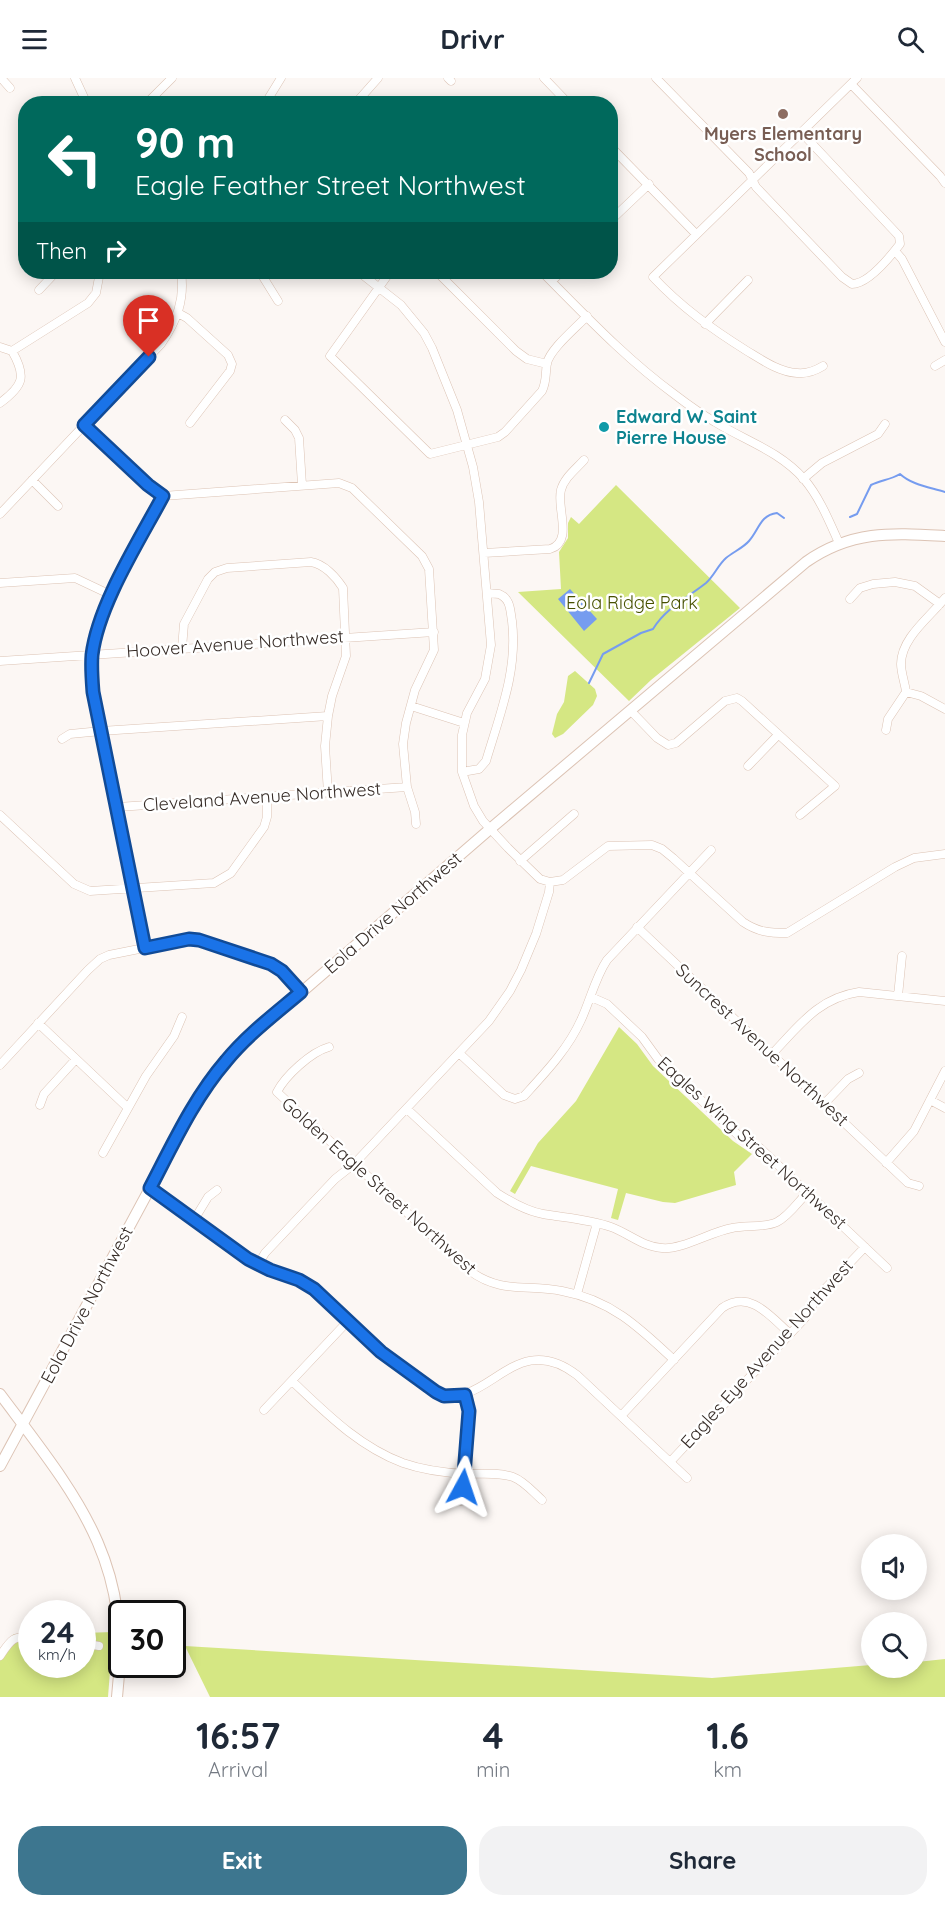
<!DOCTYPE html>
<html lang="en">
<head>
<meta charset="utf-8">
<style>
	:root { --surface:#fff; --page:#f2f2f3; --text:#1f2937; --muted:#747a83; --accent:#3d768f }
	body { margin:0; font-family:Quicksand,sans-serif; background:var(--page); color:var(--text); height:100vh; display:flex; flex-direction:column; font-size:22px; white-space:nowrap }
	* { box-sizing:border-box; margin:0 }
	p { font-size:20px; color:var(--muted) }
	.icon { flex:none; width:33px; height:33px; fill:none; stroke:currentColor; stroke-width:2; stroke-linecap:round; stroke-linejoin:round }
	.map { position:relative; height:1619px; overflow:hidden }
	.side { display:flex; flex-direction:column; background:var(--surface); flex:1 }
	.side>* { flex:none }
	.top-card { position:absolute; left:18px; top:18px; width:600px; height:183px; border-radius:24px; box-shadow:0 3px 15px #0003; background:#00695c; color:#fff; overflow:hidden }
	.tools { position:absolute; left:861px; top:1456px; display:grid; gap:12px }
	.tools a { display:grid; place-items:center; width:66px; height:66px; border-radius:50%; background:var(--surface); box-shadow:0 3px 15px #0003; font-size:30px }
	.speed { position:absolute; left:18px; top:1522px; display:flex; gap:12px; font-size:30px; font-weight:700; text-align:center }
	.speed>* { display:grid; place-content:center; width:78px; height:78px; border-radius:50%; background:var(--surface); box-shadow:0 3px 15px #0003; line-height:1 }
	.speed small { font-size:15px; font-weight:400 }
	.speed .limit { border:3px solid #111; border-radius:9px; background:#fff; color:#111 }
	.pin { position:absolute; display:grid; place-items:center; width:51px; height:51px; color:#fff; margin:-62px -26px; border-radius:50% 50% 50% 0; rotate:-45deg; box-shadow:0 0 6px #0007 }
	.pin .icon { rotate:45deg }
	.me { position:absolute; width:66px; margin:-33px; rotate:5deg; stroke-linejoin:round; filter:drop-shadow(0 0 4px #0008) }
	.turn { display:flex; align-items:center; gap:21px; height:126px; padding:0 18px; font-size:27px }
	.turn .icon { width:78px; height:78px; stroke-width:2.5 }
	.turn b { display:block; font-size:42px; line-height:51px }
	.then { display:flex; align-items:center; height:57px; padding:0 18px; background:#0003; gap:12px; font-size:22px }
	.eta { display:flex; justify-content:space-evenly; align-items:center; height:102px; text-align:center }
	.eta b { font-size:36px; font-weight:700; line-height:42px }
	.cta { display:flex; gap:12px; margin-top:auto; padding:12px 18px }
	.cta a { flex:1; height:69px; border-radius:24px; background:var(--accent); color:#fff; font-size:24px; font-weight:700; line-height:69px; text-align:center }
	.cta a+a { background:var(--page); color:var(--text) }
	header { display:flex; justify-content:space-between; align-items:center; height:78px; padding:0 18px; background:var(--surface); font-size:27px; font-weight:700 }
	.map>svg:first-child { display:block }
</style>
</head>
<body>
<header><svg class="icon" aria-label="menu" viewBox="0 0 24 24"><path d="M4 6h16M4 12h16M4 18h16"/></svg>Drivr<svg class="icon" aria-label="search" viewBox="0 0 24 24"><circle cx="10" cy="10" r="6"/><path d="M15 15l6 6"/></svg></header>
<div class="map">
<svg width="945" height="1619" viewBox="0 0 945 1619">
	<rect width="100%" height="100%" fill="#fcf7f4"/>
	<path fill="#d5e783" d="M616 407 740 530 651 602 629 623 518 514 561 511 559 474 568 460V445L571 439 579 446Z
		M575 593 595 611 597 618 593 627 563 656 555 660 552 656 557 636 564 624 568 598Z
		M619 949 637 966 653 988 733 1063 752 1076 734 1094 736 1107 675 1125 663 1124 626 1115 618 1142 611 1140 618 1111 531 1088 515 1116 510 1113 538 1065 576 1023Z
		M113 1554 108 1619H0V1580L14 1556H31L32 1587H82L83 1555Z
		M185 1568 712 1600 871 1587 872 1590H916L917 1584 945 1581V1619H210Z"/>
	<path fill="#769cef" d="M570 511 597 541 584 553 558 521Z"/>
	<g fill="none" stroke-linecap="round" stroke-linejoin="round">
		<path stroke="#769cef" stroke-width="2" d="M850 439 857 436 871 407C881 402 890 402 900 396 912 407 929 409 945 414
			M589 605 603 576 641 555 653 551C666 530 687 520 706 505 714 498 718 487 726 480 733 474 743 470 749 463 759 452 760 437 777 435L784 440"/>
		<defs>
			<path id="street" d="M1 0 10 10
				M75 0 87 26
				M448 0 451 3
				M544 0 569 26
				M656 0 749 95 756 109 842 199 852 206C868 206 890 179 900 166L899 158 801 54
				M851 6 940 98 945 105
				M146 26 172 0
				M265 26 281 0
				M355 26 378 0
				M610 68 696 156
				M610 143 649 106
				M895 173 902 181 945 264
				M260 194 278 223
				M359 194 401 227 424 255 432 270 457 332 473 389 479 424 491 567 485 601 467 635 462 657V694L474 728 483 743 508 770 540 801 550 804 563 802 608 768 652 767 662 771 673 780 743 844C758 854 769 855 787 855L895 789 914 780 945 776
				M390 194 330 278 430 376 498 359 505 354 542 313C547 303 545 296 547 285 551 270 576 250 587 238
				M437 194 516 273 527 281 547 286
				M542 194C584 236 625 280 674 316 687 326 701 336 715 344 746 363 779 373 804 401 820 420 829 443 839 465
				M552 203 561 194
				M39 212 56 194
				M178 235 187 240 228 277 232 286 230 293 190 345
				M705 246 748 202
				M0 269 12 273
				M12 273 88 225 96 215 100 194
				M823 288C815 293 807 296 797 295 779 294 762 282 747 273 712 251 681 229 653 199L857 0
				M935 288 945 282
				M0 325C23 308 27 299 12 273
				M285 342 295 352 299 360 302 407
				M84 347 148 407 163 418 339 405 352 410 422 478 429 491 434 572 415 612 406 645 403 666 407 709 415 734 416 746
				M803 401 822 385 878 356 885 346
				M32 402 58 428
				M0 436 161 266C177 243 185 221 181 194
				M484 475 550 471C574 464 556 429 561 412 564 400 576 391 584 382
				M0 505 75 500 111 517
				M850 521 860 510 873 506 895 504 915 508 940 526
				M182 570 184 546 208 501 215 494 227 490 311 484C324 486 336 499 343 510L346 578 332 618 328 638 325 668 328 715
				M0 583 434 554
				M906 614C905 605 901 595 901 586 901 560 930 539 945 520
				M906 614 921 618 945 631
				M411 628 464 645
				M631 633 657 660 668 667 676 665 725 623 737 620 742 623 835 708 800 737
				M886 652 888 641 906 614
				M62 661 70 656 101 653 328 638
				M748 688 778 657
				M462 694 479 691 486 683C500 636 518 592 512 543 510 532 511 521 499 516L487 515
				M118 729 407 709
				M0 737 74 806 90 813 214 805 231 795 264 749 267 739V719
				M520 783 574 736
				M637 849 908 1105 919 1108
				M145 870 93 614C92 601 91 589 92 577 98 527 139 463 163 418
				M898 918 902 878
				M591 919 607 926 642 959 658 981 740 1059 760 1070 887 1190
				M38 945 128 1030
				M329 969C311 974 285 998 277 1014L470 1193C501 1216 528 1206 562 1213 611 1222 639 1249 674 1282
				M459 975 504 1017 515 1021 524 1018C545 995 568 971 581 942 590 923 595 900 607 882L711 772
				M772 976C799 948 818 920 859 914L945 923
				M0 987 88 892 100 881 109 877 189 861 199 862 271 886 282 893 301 914
				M930 1022 945 1030
				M824 1026 848 1001 859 995
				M40 1027 44 1016 76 981
				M407 1031 497 1115C511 1124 526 1133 543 1136 566 1140 588 1141 611 1149 628 1155 643 1169 662 1170 682 1172 710 1154 732 1150 746 1147 765 1150 777 1144 789 1138 798 1124 807 1115
				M103 1075 146 998 174 958 182 939
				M886 1085 914 1053 945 993
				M150 1109 248 1181 270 1193 299 1202 314 1211 381 1274 436 1314C487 1336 513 1248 577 1297L687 1400
				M194 1142 208 1119 217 1112
				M258 1187 265 1175 335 1101 354 1086 489 943 510 913 521 892 536 856 549 814 550 804
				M577 1216 597 1145
				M292 1303C326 1335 358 1368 403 1385 423 1392 446 1395 467 1396 481 1396 499 1394 513 1399 524 1403 533 1414 542 1422
				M264 1332 348 1243
				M621 1338 722 1230C750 1211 770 1238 790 1256
				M670 1384 805 1240 818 1218 865 1169
				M461 1423 469 1333 465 1317
				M82 1565 99 1568
				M0 1578C10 1563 13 1557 32 1559"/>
			<path id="secondary" d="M0 1316C77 1419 133 1482 117 1619
				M0 1388 196 1025 208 1006 237 970 490 751 806 484C852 452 892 455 945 458"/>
		</defs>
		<use href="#street" stroke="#dcc3b4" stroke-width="9"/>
		<use href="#secondary" stroke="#dcc3b4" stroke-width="12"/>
		<use href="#street" stroke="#fff" stroke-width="8"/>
		<use href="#secondary" stroke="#fff" stroke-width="10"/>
	</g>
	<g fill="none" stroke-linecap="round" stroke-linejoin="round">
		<defs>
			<path id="route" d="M149 279 84 347 148 407 163 418C139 463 98 527 92 577 91 589 92 601 93 614L145 870 189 861 199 862 271 886 282 893 301 914C275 936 247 957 226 983 194 1020 173 1066 150 1110L248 1181 270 1192 299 1202 314 1211 381 1274 436 1314 444 1318 465 1317 469 1333 463 1409"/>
		</defs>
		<use href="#route" stroke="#114b97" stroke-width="15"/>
		<use href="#route" stroke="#1a73e8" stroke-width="10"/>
	</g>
	<circle fill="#8d6e63" stroke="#fff" stroke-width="2" cx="783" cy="36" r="6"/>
	<circle fill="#0f9aa8" stroke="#fff" stroke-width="2" cx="604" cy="349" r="6"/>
	<g text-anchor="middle" stroke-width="5" stroke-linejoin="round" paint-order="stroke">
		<g font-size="18" font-weight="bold" fill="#785e54" stroke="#fff">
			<text x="783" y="62">Myers Elementary<tspan x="783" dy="21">School</tspan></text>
		</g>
		<g font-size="18" font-weight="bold" fill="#0d838f" stroke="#fff" text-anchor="start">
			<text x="616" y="345">Edward W. Saint<tspan x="616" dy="21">Pierre House</tspan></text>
		</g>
		<g font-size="18" fill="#475100" stroke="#fff">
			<text x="632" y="531">Eola Ridge Park</text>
		</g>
		<g font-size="18" fill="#362c27" stroke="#fff">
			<text transform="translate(235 566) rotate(-4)" y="6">Hoover Avenue Northwest</text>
			<text transform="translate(262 719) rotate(-4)" y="6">Cleveland Avenue Northwest</text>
			<text transform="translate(393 835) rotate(-41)" y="6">Eola Drive Northwest</text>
			<text transform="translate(762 967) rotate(43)" y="6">Suncrest Avenue Northwest</text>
			<text transform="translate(752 1065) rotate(42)" y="6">Eagles Wing Street Northwest</text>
			<text transform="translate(379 1108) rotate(42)" y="6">Golden Eagle Street Northwest</text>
			<text transform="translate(87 1227) rotate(-62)" y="6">Eola Drive Northwest</text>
			<text transform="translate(767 1276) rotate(-48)" y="6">Eagles Eye Avenue Northwest</text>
		</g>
	</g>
</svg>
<div class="tools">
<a><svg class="icon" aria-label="sound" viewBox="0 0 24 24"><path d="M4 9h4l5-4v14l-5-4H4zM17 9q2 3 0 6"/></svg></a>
<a><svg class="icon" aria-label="search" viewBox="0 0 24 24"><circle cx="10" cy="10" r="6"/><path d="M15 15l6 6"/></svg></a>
</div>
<div class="speed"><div>24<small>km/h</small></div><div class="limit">30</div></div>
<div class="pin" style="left:149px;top:279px;background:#d93025"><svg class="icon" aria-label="arrive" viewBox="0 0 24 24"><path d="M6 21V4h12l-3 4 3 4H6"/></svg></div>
<svg class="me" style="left:463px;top:1409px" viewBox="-20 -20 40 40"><path d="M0-17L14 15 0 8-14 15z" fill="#1a73e8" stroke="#fff" stroke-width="4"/></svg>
<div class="top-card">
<div class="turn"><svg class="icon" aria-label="left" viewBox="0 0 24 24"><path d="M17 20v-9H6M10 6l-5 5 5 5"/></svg><div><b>90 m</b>Eagle Feather Street Northwest</div></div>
<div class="then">Then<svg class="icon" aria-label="right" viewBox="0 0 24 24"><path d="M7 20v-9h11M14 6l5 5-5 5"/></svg></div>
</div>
</div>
<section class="side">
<div class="eta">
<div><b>16:57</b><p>Arrival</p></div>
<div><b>4</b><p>min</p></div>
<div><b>1.6</b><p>km</p></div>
</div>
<div class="cta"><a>Exit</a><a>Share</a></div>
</section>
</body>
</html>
